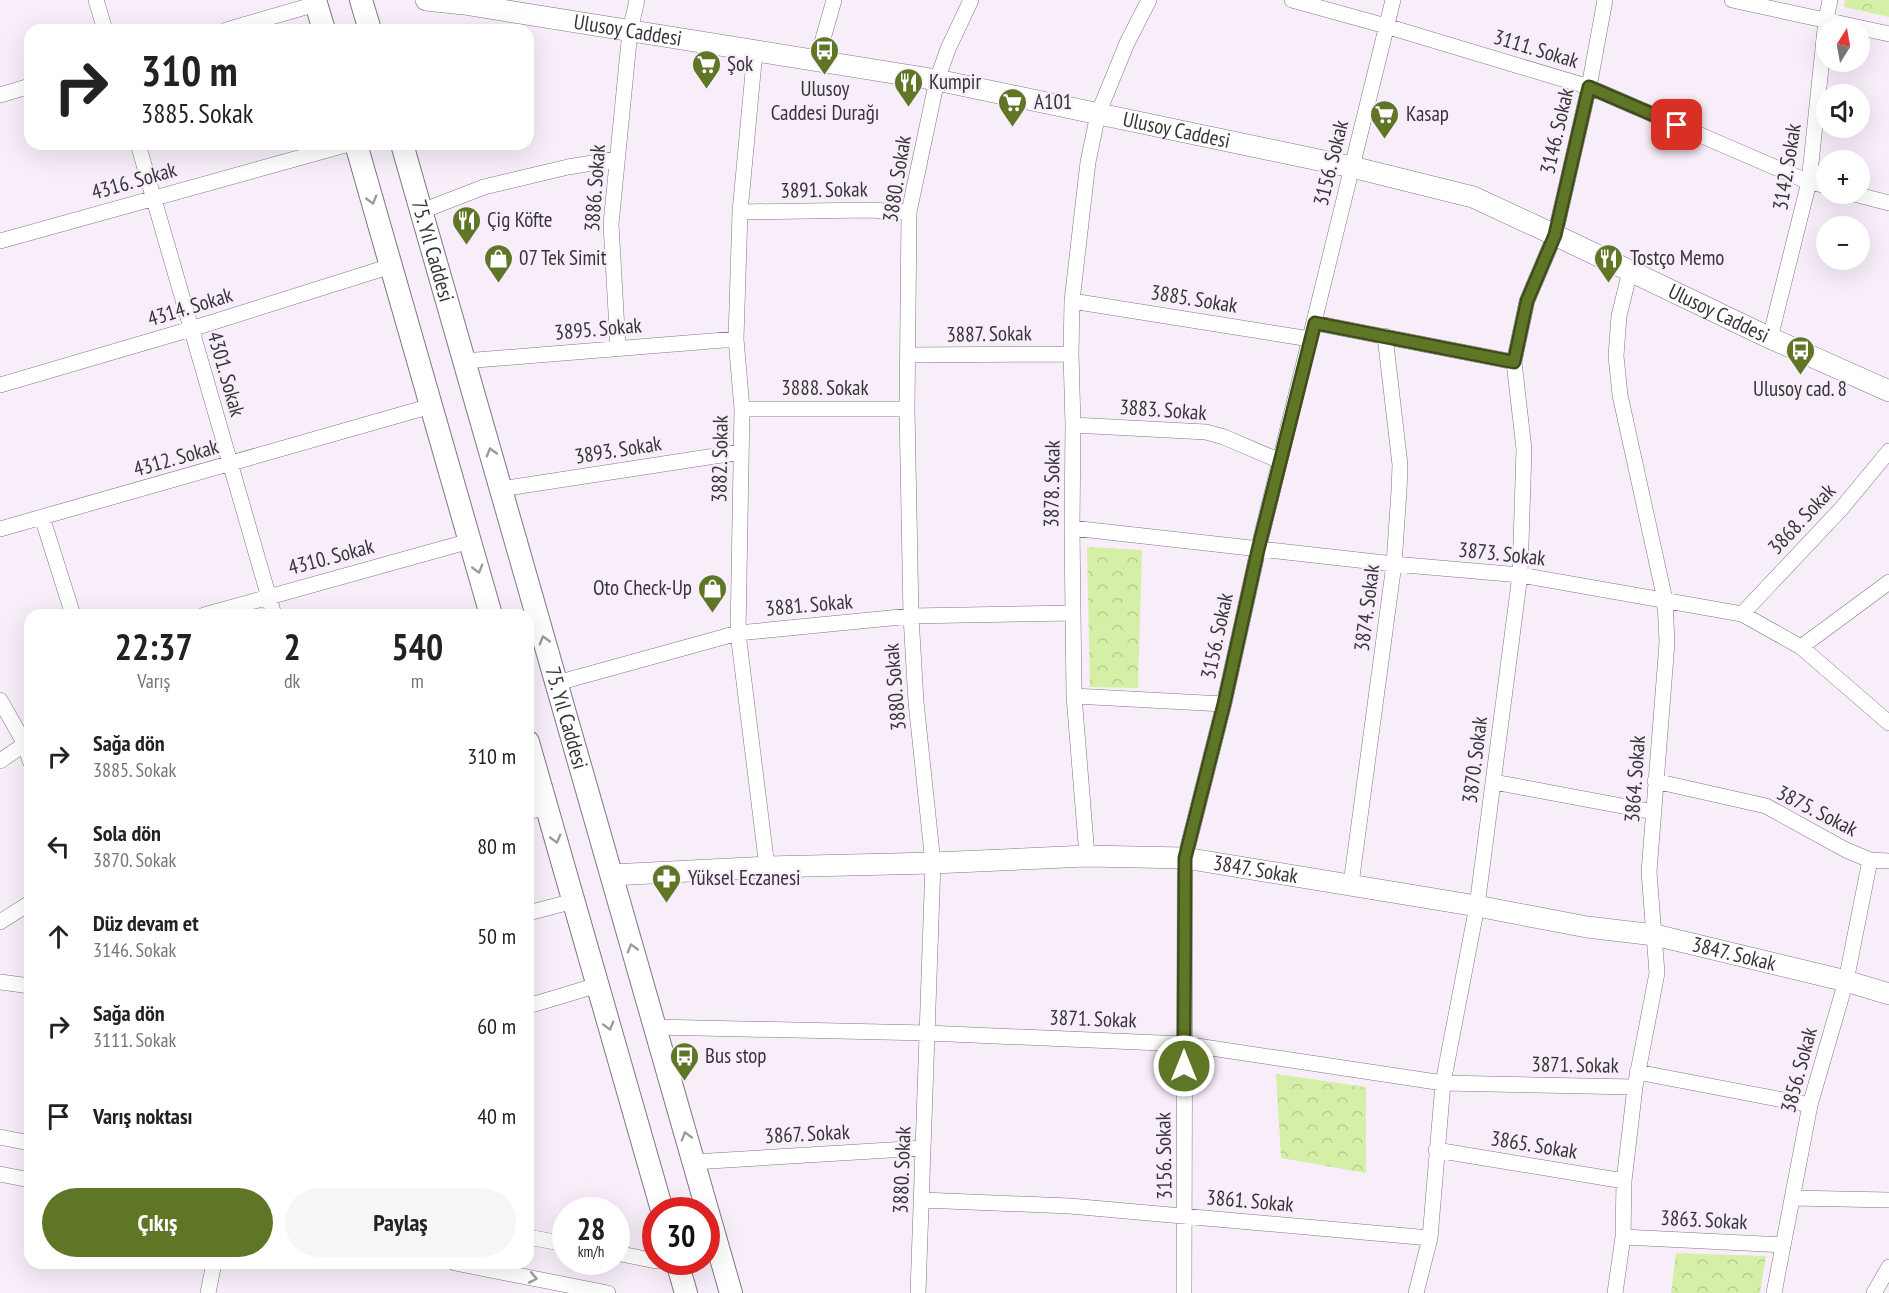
<!DOCTYPE html>
<html lang="tr">
<head>
<meta charset="utf-8">
<style>
	:root { --surface:#fff; --page:#f6f6f6; --text:#222; --muted:#767676; --accent:#5f7627 }
	body { margin:0; font-family:"PT Sans Narrow",sans-serif; background:var(--page); color:var(--text); height:100vh; display:flex; flex-direction:column; font-size:22px; white-space:nowrap }
	* { box-sizing:border-box; margin:0 }
	p { font-size:20px; color:var(--muted) }
	.icon { flex:none; width:33px; height:33px; fill:none; stroke:currentColor; stroke-width:2; stroke-linecap:round; stroke-linejoin:round }
	.map { position:relative; flex:1; overflow:hidden }
	.side { position:absolute; left:24px; top:609px; width:510px; height:660px; display:flex; flex-direction:column; background:var(--surface); border-radius:18px; box-shadow:0 6px 24px #0002 }
	.side>* { flex:none }
	.banner { position:absolute; left:24px; top:24px; width:510px; height:126px; border-radius:18px; box-shadow:0 6px 24px #0002; background:#fff; color:var(--text); overflow:hidden }
	.needle { width:39px; rotate:11deg }
	.tools { position:absolute; left:1816px; top:18px; display:grid; gap:12px }
	.tools a { display:grid; place-items:center; width:54px; height:54px; border-radius:50%; background:var(--surface); box-shadow:0 6px 24px #0002; font-size:30px }
	.speed { position:absolute; left:552px; top:1197px; display:flex; gap:12px; font-size:30px; font-weight:700; text-align:center }
	.speed>* { display:grid; place-content:center; width:78px; height:78px; border-radius:50%; background:var(--surface); box-shadow:0 6px 24px #0002; line-height:1 }
	.speed small { font-size:15px; font-weight:400 }
	.speed .limit { border:9px solid #d22; background:#fff; color:#111 }
	.pin { position:absolute; display:grid; place-items:center; width:51px; height:51px; color:#fff; margin:-26px; border-radius:12px; box-shadow:0 3px 9px #0006 }
	.me { position:absolute; width:66px; margin:-33px; rotate:0deg; stroke-linejoin:round; filter:drop-shadow(0 0 4px #0008) }
	.turn { display:flex; align-items:center; gap:21px; height:126px; padding:0 18px; font-size:27px }
	.turn .icon { width:78px; height:78px; stroke-width:2.5 }
	.turn b { display:block; font-size:42px; line-height:51px }
	.eta { display:flex; justify-content:space-evenly; align-items:center; height:102px; text-align:center }
	.eta b { font-size:36px; font-weight:600; line-height:42px }
	.button { display:flex; gap:12px; margin-top:auto; padding:12px 18px }
	.button a { flex:1; height:69px; border-radius:36px; background:var(--accent); color:#fff; font-size:24px; font-weight:600; line-height:69px; text-align:center }
	.button a+a { background:var(--page); color:var(--text) }
	ul { padding:0; list-style:none }
	li { display:flex; align-items:center; gap:18px; height:90px; padding:0 18px }
	li div { flex:1 }
	li b { display:block; font-size:22px }
	li em { font-style:normal }
	.map>svg:first-child { display:block }
</style>
</head>
<body>
<div class="map">
<svg width="1889" height="1293" viewBox="0 0 1889 1293">
	<defs>
		<pattern id="park-crowns" width="20" height="18" patternUnits="userSpaceOnUse" patternTransform="scale(1.5)"><rect width="20" height="18" fill="#d5efa6"/><path d="M2 6a3 3 0 1 1 6 0M12 15a3 3 0 1 1 6 0" fill="none" stroke="#b8ce90"/></pattern>
	</defs>
	<rect width="100%" height="100%" fill="#f7eefa"/>
	<path fill="url(#park-crowns)" d="M1845 0H1889V17L1844 7Z
		M1087 547 1142 550 1138 688 1090 687Z
		M1276 1074 1366 1087V1173L1281 1158Z
		M1676 1253 1766 1256 1760 1293H1671Z"/>
	<g fill="none" stroke-linecap="round" stroke-linejoin="round">
		<defs>
			<path id="street" d="M96 0 105 30
				M1292 0 1386 26 1589 87 1809 182 1827 186
				M1732 0 1889 34
				M226 30 316 4
				M755 51 740 212 736 339 742 409 738 633 767 867
				M817 60 834 0
				M0 95 30 86
				M138 144 274 615
				M1854 194 1889 203
				M422 211 484 187 568 167 617 159
				M740 212 867 210 909 212
				M0 241 349 144
				M1072 301 1310 339
				M1315 323 1514 362
				M1770 338 1809 182 1826 20 1830 0
				M618 348 611 224 630 31 637 0
				M908 355 1071 354
				M464 361 736 339
				M0 385 191 329 391 266
				M742 409H907
				M1073 425 1206 432 1224 437 1280 461
				M501 489 741 452
				M42 517 73 615
				M1072 528 1394 564 1520 575 1742 614 1801 647 1889 723
				M0 529 431 406
				M1742 614 1841 509 1889 451
				M204 615 470 541
				M1801 647 1889 582
				M557 683 738 633 911 616 1073 613
				M1074 696 1224 704
				M0 700 25 744 30 761
				M0 761 25 744
				M1655 781 1766 806 1846 850 1870 860 1889 861
				M1494 782 1654 812
				M528 812 547 807
				M1087 856 1074 696 1072 528 1073 425 1071 354 1072 301 1088 162 1098 114 1127 43 1149 0
				M1351 884 1394 564 1399 491 1400 465 1385 336
				M528 913 574 901
				M0 922 30 903
				M0 982 30 986
				M528 1006 598 985
				M655 1027 927 1033 1184 1044 1443 1083 1635 1087
				M1637 1072 1810 1105
				M0 1137 30 1143
				M1436 1150 1624 1181
				M693 1162 923 1148
				M0 1174 30 1180
				M1792 1198 1889 1200
				M922 1200 1070 1206 1430 1238
				M528 1237 566 1244
				M1623 1237 1783 1245
				M616 1253 656 1261
				M455 1263 608 1293
				M208 1293 214 1263
				M918 1293 933 863 916 702 911 616 907 409 909 212 937 80 948 49 971 0
				M1184 1293 1185 858 1224 704 1258 550 1393 0
				M1416 1293 1430 1238 1443 1083 1477 906 1520 575 1524 449 1514 362 1527 301 1555 235 1589 87 1605 0
				M1615 1293 1623 1237 1624 1181 1635 1087 1657 973 1649 872 1667 643 1665 600 1620 395 1616 356 1619 316 1630 271
				M1774 1293 1810 1105 1846 981 1870 860
				M1874 1293 1889 1267"/>
			<g id="secondary">
				<path id="s1" d="M426 0 464 4 937 80 1352 167 1473 197 1555 235 1770 338 1889 391"/>
				<path id="s2" d="M611 875 767 867 933 863 1087 856 1185 858 1477 906 1587 927 1655 935 1846 981 1889 994"/>
			</g>
			<g id="primary">
				<path d="M315 0 324 30"/>
				<path d="M361 0 370 30"/>
				<path d="M356 144 491 615"/>
				<path id="s3" d="M402 144 731 1293"/>
				<path d="M528 742 662 1210"/>
				<path d="M677 1262 686 1293"/>
			</g>
		</defs>
		<use href="#street" stroke="#7f7782" stroke-width="16"/>
		<use href="#secondary" stroke="#7f7782" stroke-width="22"/>
		<use href="#primary" stroke="#7f7782" stroke-width="24"/>
		<use href="#street" stroke="#fff" stroke-width="15"/>
		<use href="#secondary" stroke="#fff" stroke-width="21"/>
		<use href="#primary" stroke="#fff" stroke-width="22"/>
	</g>
	<defs><path id="oneway-chevron" d="M-2-3.5L2.5 0L-2 3.5" fill="none" stroke-width="1.6" stroke-linecap="round" stroke-linejoin="round" transform="scale(1.5)"/></defs>
	<g stroke="#9c9a9c">
		<use href="#oneway-chevron" transform="translate(372 200) rotate(74)"/>
		<use href="#oneway-chevron" transform="translate(491 452) rotate(-106)"/>
		<use href="#oneway-chevron" transform="translate(478 569) rotate(74)"/>
		<use href="#oneway-chevron" transform="translate(544 640) rotate(-106)"/>
		<use href="#oneway-chevron" transform="translate(556 839) rotate(74)"/>
		<use href="#oneway-chevron" transform="translate(632 948) rotate(-106)"/>
		<use href="#oneway-chevron" transform="translate(609 1026) rotate(74)"/>
		<use href="#oneway-chevron" transform="translate(686 1136) rotate(-106)"/>
		<use href="#oneway-chevron" transform="translate(533 1278) rotate(11)"/>
	</g>
	<g fill="none" stroke-linecap="round" stroke-linejoin="round">
		<defs>
			<path id="route" d="M1184 1066 1185 858 1224 704 1258 550 1315 323 1514 362 1527 301 1555 235 1589 87 1677 125"/>
		</defs>
		<use href="#route" stroke="#3e4d19" stroke-width="15"/>
		<use href="#route" stroke="#5f7627" stroke-width="10"/>
	</g>
	<defs>
		<symbol id="bus-pin" viewBox="-11 -11 22 30"><path d="M0 17L-7.5 6A9.5 9.5 0 1 1 7.5 6Z" fill="#5f7627" stroke="#f7eefa"/><path d="M-5-6H5V4H4V6H2V4H-2V6H-4V4H-5ZM-3.5-4V0h7V-4ZM-3.5 1.2v1.5H-2V1.2ZM2 1.2v1.5H3.5V1.2Z" fill="#fff"/></symbol>
		<symbol id="supermarket-pin" viewBox="-11 -11 22 30"><path d="M0 17L-7.5 6A9.5 9.5 0 1 1 7.5 6Z" fill="#5f7627" stroke="#f7eefa"/><path d="M-6-5.5h2.5l.6 2H6L4.5 2H-2.5L-4.4-4H-6ZM-1.5 3.2a1.3 1.3 0 1 0 .1 0ZM3 3.2a1.3 1.3 0 1 0 .1 0Z" fill="#fff"/></symbol>
		<symbol id="restaurant-pin" viewBox="-11 -11 22 30"><path d="M0 17L-7.5 6A9.5 9.5 0 1 1 7.5 6Z" fill="#5f7627" stroke="#f7eefa"/><path d="M-5-6h1v4h1v-4h1v4h1v-4h1v5L-1.5 .5V6h-2V.5L-5-1ZM5-6V6H3V1.5H1.5Q1.5-4 5-6Z" fill="#fff"/></symbol>
		<symbol id="shop-pin" viewBox="-11 -11 22 30"><path d="M0 17L-7.5 6A9.5 9.5 0 1 1 7.5 6Z" fill="#5f7627" stroke="#f7eefa"/><path d="M-5-2.5h2.3a2.7 3.5 0 0 1 5.4 0H5L5.5 6h-11ZM-1.5-2.5h3a1.5 2.3 0 0 0-3 0Z" fill="#fff"/></symbol>
		<symbol id="pharmacy-pin" viewBox="-11 -11 22 30"><path d="M0 17L-7.5 6A9.5 9.5 0 1 1 7.5 6Z" fill="#5f7627" stroke="#f7eefa"/><path d="M-2-6h4v4h4v4h-4v4h-4v-4h-4v-4h4Z" fill="#fff"/></symbol>
	</defs>
	<g fill-rule="evenodd">
		<use href="#bus-pin" x="808" y="34" width="33" height="45"/>
		<use href="#supermarket-pin" x="690" y="48" width="33" height="45"/>
		<use href="#restaurant-pin" x="892" y="66" width="33" height="45"/>
		<use href="#supermarket-pin" x="996" y="86" width="33" height="45"/>
		<use href="#supermarket-pin" x="1368" y="98" width="33" height="45"/>
		<use href="#restaurant-pin" x="450" y="204" width="33" height="45"/>
		<use href="#shop-pin" x="482" y="242" width="33" height="45"/>
		<use href="#restaurant-pin" x="1592" y="242" width="33" height="45"/>
		<use href="#bus-pin" x="1784" y="334" width="33" height="45"/>
		<use href="#shop-pin" x="696" y="572" width="33" height="45"/>
		<use href="#pharmacy-pin" x="650" y="862" width="33" height="45"/>
		<use href="#bus-pin" x="668" y="1040" width="33" height="45"/>
	</g>
	<g text-anchor="middle" stroke-width="4.5" stroke-linejoin="round" paint-order="stroke">
		<g font-size="21" fill="#383539" stroke="#f7eefa">
			<text dy="7" stroke="none"><textPath href="#s1" startOffset="204">Ulusoy Caddesi</textPath></text>
			<text transform="translate(1536 49) rotate(17)" y="7">3111. Sokak</text>
			<text dy="7" stroke="none"><textPath href="#s1" startOffset="762">Ulusoy Caddesi</textPath></text>
			<text transform="translate(1557 131) rotate(-77)" y="7">3146. Sokak</text>
			<text transform="translate(1331 163) rotate(-76)" y="7">3156. Sokak</text>
			<text transform="translate(1787 167) rotate(-81)" y="7">3142. Sokak</text>
			<text transform="translate(897 179) rotate(-81)" y="7">3880. Sokak</text>
			<text transform="translate(134 181) rotate(-16)" y="7">4316. Sokak</text>
			<text transform="translate(595 188) rotate(-86)" y="7">3886. Sokak</text>
			<text transform="translate(824 190) rotate(-1)" y="7">3891. Sokak</text>
			<text dy="7" stroke="none"><textPath href="#s3" startOffset="111">75. Yıl Caddesi</textPath></text>
			<text transform="translate(1194 299) rotate(9)" y="7">3885. Sokak</text>
			<text transform="translate(190 307) rotate(-17)" y="7">4314. Sokak</text>
			<text dy="7" stroke="none"><textPath href="#s1" startOffset="1338">Ulusoy Caddesi</textPath></text>
			<text transform="translate(598 329) rotate(-5)" y="7">3895. Sokak</text>
			<text transform="translate(989 334) rotate(-1)" y="7">3887. Sokak</text>
			<text transform="translate(226 374) rotate(74)" y="7">4301. Sokak</text>
			<text x="825" y="395">3888. Sokak</text>
			<text transform="translate(1163 410) rotate(4)" y="7">3883. Sokak</text>
			<text transform="translate(618 450) rotate(-9)" y="7">3893. Sokak</text>
			<text transform="translate(176 458) rotate(-16)" y="7">4312. Sokak</text>
			<text transform="translate(720 459) rotate(-89)" y="7">3882. Sokak</text>
			<text transform="translate(1052 484) rotate(-89)" y="7">3878. Sokak</text>
			<text transform="translate(1802 519) rotate(-47)" y="7">3868. Sokak</text>
			<text transform="translate(1502 554) rotate(6)" y="7">3873. Sokak</text>
			<text transform="translate(331 557) rotate(-15)" y="7">4310. Sokak</text>
			<text transform="translate(809 605) rotate(-5)" y="7">3881. Sokak</text>
			<text transform="translate(1367 608) rotate(-83)" y="7">3874. Sokak</text>
			<text transform="translate(1217 636) rotate(-78)" y="7">3156. Sokak</text>
			<text transform="translate(895 687) rotate(-95)" y="7">3880. Sokak</text>
			<text dy="7" stroke="none"><textPath href="#s3" startOffset="597">75. Yıl Caddesi</textPath></text>
			<text transform="translate(1475 760) rotate(-83)" y="7">3870. Sokak</text>
			<text transform="translate(1635 779) rotate(-86)" y="7">3864. Sokak</text>
			<text transform="translate(1817 811) rotate(27)" y="7">3875. Sokak</text>
			<text dy="7" stroke="none"><textPath href="#s2" startOffset="646">3847. Sokak</textPath></text>
			<text dy="7" stroke="none"><textPath href="#s2" startOffset="1132">3847. Sokak</textPath></text>
			<text transform="translate(1093 1019) rotate(2)" y="7">3871. Sokak</text>
			<text transform="translate(1575 1065) rotate(1)" y="7">3871. Sokak</text>
			<text transform="translate(1799 1070) rotate(-75)" y="7">3856. Sokak</text>
			<text transform="translate(807 1134) rotate(-3)" y="7">3867. Sokak</text>
			<text transform="translate(1534 1145) rotate(9)" y="7">3865. Sokak</text>
			<text transform="translate(1164 1156) rotate(-91)" y="7">3156. Sokak</text>
			<text transform="translate(902 1170) rotate(-88)" y="7">3880. Sokak</text>
			<text transform="translate(1250 1201) rotate(5)" y="7">3861. Sokak</text>
			<text transform="translate(1704 1220) rotate(3)" y="7">3863. Sokak</text>
		</g>
		<g font-size="21" fill="#383539" stroke="#f7eefa" text-anchor="start">
			<text x="727" y="71">Şok</text>
			<text x="929" y="89">Kumpir</text>
			<text x="825" y="96" text-anchor="middle">Ulusoy<tspan x="825" dy="24">Caddesi Durağı</tspan></text>
			<text x="1034" y="109">A101</text>
			<text x="1406" y="121">Kasap</text>
			<text x="487" y="227">Çig Köfte</text>
			<text x="519" y="265">07 Tek Simit</text>
			<text x="1630" y="265">Tostço Memo</text>
			<text x="1800" y="396" text-anchor="middle">Ulusoy cad. 8</text>
			<text x="692" y="595" text-anchor="end">Oto Check-Up</text>
			<text x="688" y="885">Yüksel Eczanesi</text>
			<text x="705" y="1063">Bus stop</text>
		</g>
	</g>
</svg>
<div class="tools">
<a><svg class="needle" viewBox="-14 -14 28 28"><path d="M0-13l5 13h-10z" fill="#e53935"/><path d="M0 13l5-13h-10z" fill="#767676"/></svg></a>
<a><svg class="icon" aria-label="sound" viewBox="0 0 24 24"><path d="M4 9h4l5-4v14l-5-4H4zM17 9q2 3 0 6"/></svg></a>
<a>+</a>
<a>−</a>
</div>
<div class="speed"><div>28<small>km/h</small></div><div class="limit">30</div></div>
<div class="pin" style="left:1677px;top:125px;background:#d93025"><svg class="icon" aria-label="arrive" viewBox="0 0 24 24"><path d="M6 21V4h12l-3 4 3 4H6"/></svg></div>
<svg class="me" style="left:1184px;top:1066px" viewBox="-20 -20 40 40"><circle r="17" fill="#5f7627" stroke="#fff" stroke-width="3"/><path d="M0-11L8 9 0 5-8 9z" fill="#fff"/></svg>
<div class="banner">
<div class="turn"><svg class="icon" aria-label="right" viewBox="0 0 24 24"><path d="M7 20v-9h11M14 6l5 5-5 5"/></svg><div><b>310 m</b>3885. Sokak</div></div>
</div>
<section class="side">
<div class="eta">
<div><b>22:37</b><p>Varış</p></div>
<div><b>2</b><p>dk</p></div>
<div><b>540</b><p>m</p></div>
</div>
<ul>
<li><svg class="icon" aria-label="right" viewBox="0 0 24 24"><path d="M7 20v-9h11M14 6l5 5-5 5"/></svg><div><b>Sağa dön</b><p>3885. Sokak</p></div><em>310 m</em></li>
<li><svg class="icon" aria-label="left" viewBox="0 0 24 24"><path d="M17 20v-9H6M10 6l-5 5 5 5"/></svg><div><b>Sola dön</b><p>3870. Sokak</p></div><em>80 m</em></li>
<li><svg class="icon" aria-label="ahead" viewBox="0 0 24 24"><path d="M12 20V5M6 11l6-6 6 6"/></svg><div><b>Düz devam et</b><p>3146. Sokak</p></div><em>50 m</em></li>
<li><svg class="icon" aria-label="right" viewBox="0 0 24 24"><path d="M7 20v-9h11M14 6l5 5-5 5"/></svg><div><b>Sağa dön</b><p>3111. Sokak</p></div><em>60 m</em></li>
<li><svg class="icon" aria-label="arrive" viewBox="0 0 24 24"><path d="M6 21V4h12l-3 4 3 4H6"/></svg><div><b>Varış noktası</b></div><em>40 m</em></li>
</ul>
<div class="button"><a>Çıkış</a><a>Paylaş</a></div>
</section>
</div>
</body>
</html>
